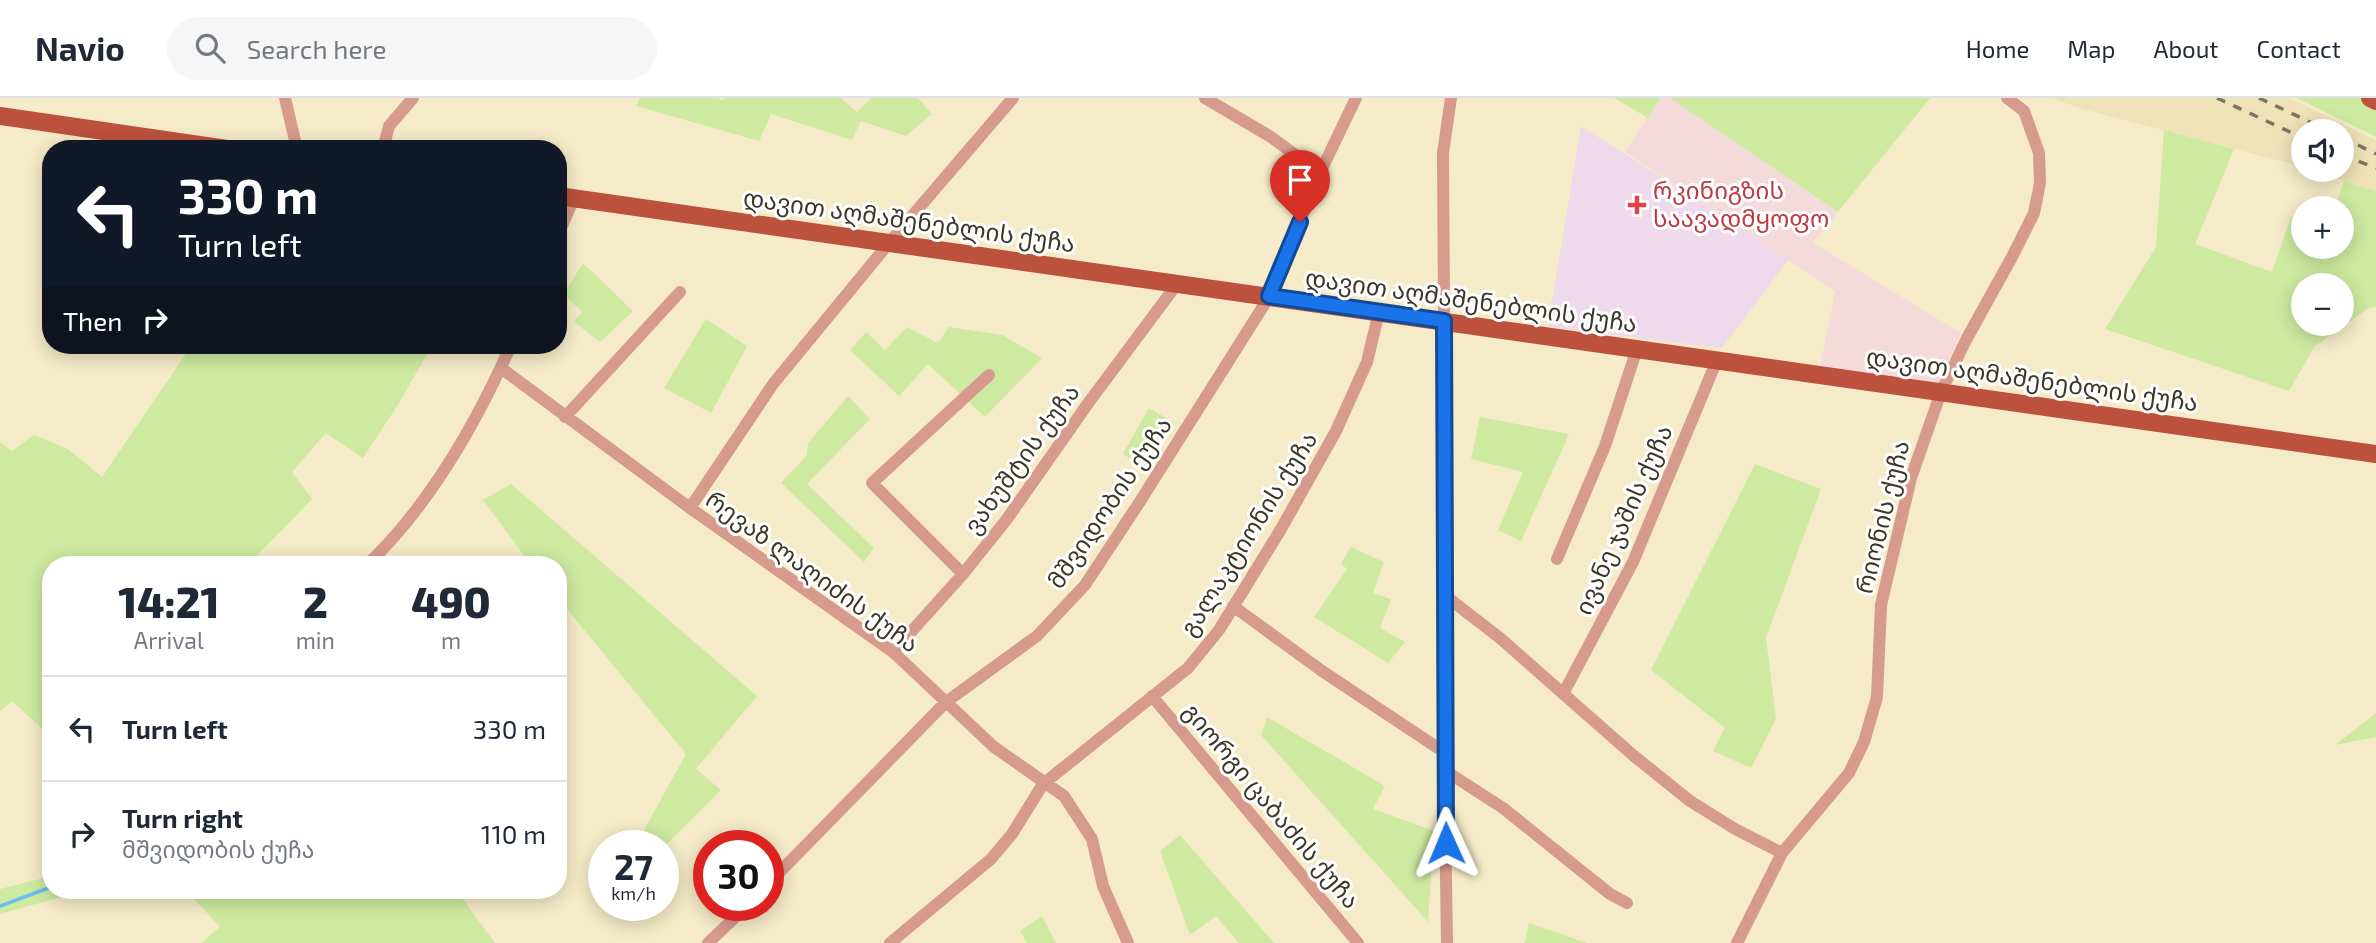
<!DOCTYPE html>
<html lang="en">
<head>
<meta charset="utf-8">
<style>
	:root { --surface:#fff; --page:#f6f6f7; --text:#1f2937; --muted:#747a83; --line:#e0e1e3 }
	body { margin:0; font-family:"Exo 2","Noto Sans Georgian",sans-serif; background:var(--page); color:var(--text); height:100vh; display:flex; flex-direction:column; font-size:26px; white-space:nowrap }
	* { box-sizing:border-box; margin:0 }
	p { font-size:23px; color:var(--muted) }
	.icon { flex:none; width:38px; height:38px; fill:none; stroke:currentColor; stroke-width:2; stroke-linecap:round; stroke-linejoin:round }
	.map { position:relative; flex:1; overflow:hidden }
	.side { position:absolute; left:42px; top:458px; width:525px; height:343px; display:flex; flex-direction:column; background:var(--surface); border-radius:28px; box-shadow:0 4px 18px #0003 }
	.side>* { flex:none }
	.hud { position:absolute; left:42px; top:42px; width:525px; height:214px; border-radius:28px; box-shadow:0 4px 18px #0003; background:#111827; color:#fff; overflow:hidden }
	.tools { position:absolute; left:2291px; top:21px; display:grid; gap:14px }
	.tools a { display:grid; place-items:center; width:63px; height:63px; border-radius:50%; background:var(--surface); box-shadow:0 4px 18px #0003; font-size:35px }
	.speed { position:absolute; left:588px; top:732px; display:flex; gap:14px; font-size:35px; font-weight:700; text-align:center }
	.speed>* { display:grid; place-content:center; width:91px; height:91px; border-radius:50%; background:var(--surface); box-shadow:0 4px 18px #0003; line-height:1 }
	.speed small { font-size:18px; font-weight:400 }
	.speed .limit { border:10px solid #d22; background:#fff; color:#111 }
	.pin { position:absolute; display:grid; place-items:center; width:60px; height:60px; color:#fff; margin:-72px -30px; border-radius:50% 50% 50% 0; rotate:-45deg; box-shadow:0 0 7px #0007 }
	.pin .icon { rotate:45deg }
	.me { position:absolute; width:77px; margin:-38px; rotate:359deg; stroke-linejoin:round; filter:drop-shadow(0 0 5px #0008) }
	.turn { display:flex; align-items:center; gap:24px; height:147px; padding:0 21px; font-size:32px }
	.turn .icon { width:91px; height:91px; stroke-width:2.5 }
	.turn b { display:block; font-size:49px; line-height:60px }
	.then { display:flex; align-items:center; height:66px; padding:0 21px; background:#0003; gap:14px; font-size:26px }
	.eta { display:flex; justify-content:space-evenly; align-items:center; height:119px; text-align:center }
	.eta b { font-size:42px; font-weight:800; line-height:49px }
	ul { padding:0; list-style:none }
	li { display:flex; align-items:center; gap:21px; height:105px; padding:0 21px; border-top:2px solid var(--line) }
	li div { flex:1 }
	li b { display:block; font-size:26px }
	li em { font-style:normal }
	header { display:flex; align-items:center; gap:42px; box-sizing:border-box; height:98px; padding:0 35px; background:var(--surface); border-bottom:2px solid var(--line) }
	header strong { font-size:33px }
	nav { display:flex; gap:38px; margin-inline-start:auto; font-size:24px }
	.search { width:490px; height:63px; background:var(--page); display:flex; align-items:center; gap:18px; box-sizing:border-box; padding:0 24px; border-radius:38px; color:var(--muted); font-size:26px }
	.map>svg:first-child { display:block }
</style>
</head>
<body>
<header>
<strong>Navio</strong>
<div class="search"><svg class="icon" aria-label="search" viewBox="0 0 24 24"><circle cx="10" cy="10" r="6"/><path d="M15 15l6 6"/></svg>Search here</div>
<nav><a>Home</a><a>Map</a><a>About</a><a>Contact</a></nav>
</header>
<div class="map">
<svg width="2376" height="845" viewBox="0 0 2376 845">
	<rect width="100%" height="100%" fill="#f5ebc8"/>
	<path fill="#f5dadb" d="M1660 0H1670L1838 114 1813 145 1961 235 1938 285 1820 269 1835 193 1625 54Z"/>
	<path fill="#efe2b7" d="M2052 0H2289L2376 42V93L2311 72H2342V33H2303V69L2079 10Z"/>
	<path fill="#eedaeb" d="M1581 28 1789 161 1722 250 1548 229Z"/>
	<path fill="#cdeaa0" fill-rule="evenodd" d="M640 0H718L722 2 725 0H841L857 14 871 0H918L932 16 906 38 861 23 852 42 771 16 759 43 636 8Z
		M1614 0H1660L1648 20Z
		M1670 0H1930L1838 114Z
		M2297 0H2363L2376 8V39Z
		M2164 32 2234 51 2195 146 2272 174 2291 119 2303 124V149H2342V110H2335L2344 83 2376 93V209L2369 210 2315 248 2289 293 2105 231 2156 149ZM2303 187H2342V226H2303Z
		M583 165 633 213 600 244 574 224 582 214 564 196Z
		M706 221 747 248 711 315 664 290Z
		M907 229 938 245 949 229 1002 237 1042 260 985 319 928 266 899 298 850 252 866 234 885 252Z
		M192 247H432L401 302 363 360 326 335 292 374 312 401 248 467H51V639L12 603 0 613V344L12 353 34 337 68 351 102 379Z
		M848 298 870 321 807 386 874 450 864 464 781 385 807 357 808 345Z
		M1149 310 1175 325 1143 370 1123 356Z
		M1480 319 1569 336 1521 443 1498 432 1523 374 1471 361Z
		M1755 366 1821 391 1766 540 1776 621 1751 670 1713 653 1725 630 1651 572Z
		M511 386 757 598 696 671 721 692 663 750V747H655L642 736 686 656 558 500V467H531L483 402Z
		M1351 449 1384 464 1373 495 1391 501 1380 530 1405 544 1388 565 1314 519 1347 471 1341 465Z
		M2376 615V639L2335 647Z
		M1267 619 1385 688 1373 711 1434 733 1428 824 1261 637Z
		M1180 737 1274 845H1239L1216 818 1190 837 1160 753Z
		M51 778V793H76L72 796 0 816V791Z
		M187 793H457L495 845H201L220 829Z
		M1042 818 1056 845H1027L1020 833Z
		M1529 825 1587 845H1525Z"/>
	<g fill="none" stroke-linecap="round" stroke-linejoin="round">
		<path stroke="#68beee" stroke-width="3.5" d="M0 808 51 789"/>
		<path stroke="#d79b8e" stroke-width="12" d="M285 0 297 51
			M1205 0 1271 39 1320 75
			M383 51 389 28 413 0
			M558 137 574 100
			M501 270 690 410 893 554 994 649 1064 698 1092 741 1103 788 1128 845
			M565 319 680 194
			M690 410 773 286 889 145 1013 0
			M1557 461 1605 348 1637 251
			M367 467C430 407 476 326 511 247
			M963 476 872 385 989 277
			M1443 496 1500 540 1634 658 1690 703 1735 731 1782 755
			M1233 508 1322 573 1444 654
			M893 554 963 476 1007 421 1089 304 1177 186
			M1563 596 1633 464 1717 262
			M1152 598 1358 845
			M1444 672 1503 710 1610 796 1627 805
			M768 786 946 604 1037 538 1085 487 1139 405 1269 199 1320 75 1356 0
			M708 845 748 807
			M890 845 991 761 1012 736 1043 686 1188 570 1219 532 1281 431 1336 333 1367 264 1379 214
			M1447 845 1444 654 1445 365 1443 55 1451 0
			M1737 845 1782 755 1849 675 1864 644 1877 599 1881 507 1911 380 1941 294 1966 242 2013 157 2034 115 2040 85 2039 55 2024 13 2007 0"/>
		<path stroke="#bc513d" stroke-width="18" d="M2370 0 2376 3
			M0 18 227 51
			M558 98 2376 356"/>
		<path stroke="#7d7762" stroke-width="3.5" stroke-dasharray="9 9" stroke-linecap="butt" d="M2217 0 2303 40
			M2259 0 2329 33
			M2342 39 2376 56
			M2342 57 2376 70"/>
	</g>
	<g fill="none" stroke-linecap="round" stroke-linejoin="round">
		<defs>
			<path id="route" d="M1300 124 1269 198 1444 223 1446 745"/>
		</defs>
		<use href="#route" stroke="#114b97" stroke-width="18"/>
		<use href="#route" stroke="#1a73e8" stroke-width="12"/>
	</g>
	<path fill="#e0444e" stroke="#fff" stroke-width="2.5" d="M1633.5 96.5h7v7h7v7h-7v7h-7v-7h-7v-7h7z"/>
	<g text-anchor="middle" stroke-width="6" stroke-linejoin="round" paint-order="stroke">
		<g font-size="24" fill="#be3a42" stroke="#fff" text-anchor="start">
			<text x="1653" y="101">რკინიგზის<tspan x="1653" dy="28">საავადმყოფო</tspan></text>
		</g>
		<g font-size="24" fill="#3b3729" stroke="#fff">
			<text transform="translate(909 123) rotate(8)" y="8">დავით აღმაშენებლის ქუჩა</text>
			<text transform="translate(1471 203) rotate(8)" y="8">დავით აღმაშენებლის ქუჩა</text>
			<text transform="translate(2032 282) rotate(8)" y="8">დავით აღმაშენებლის ქუჩა</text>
			<text transform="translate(1022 361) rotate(-54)" y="8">ვახუშტის ქუჩა</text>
			<text transform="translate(1110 405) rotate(-56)" y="8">მშვიდობის ქუჩა</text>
			<text transform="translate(1883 419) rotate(-76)" y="8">რიონის ქუჩა</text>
			<text transform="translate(1624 422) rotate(-66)" y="8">ივანე ჯაშის ქუჩა</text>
			<text transform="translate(1249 436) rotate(-58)" y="8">გალაკტიონის ქუჩა</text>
			<text transform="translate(812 474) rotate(36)" y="8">რევაზ ლაღიძის ქუჩა</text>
			<text transform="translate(1271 708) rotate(50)" y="8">გიორგი ცაბაძის ქუჩა</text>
		</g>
	</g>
</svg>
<div class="tools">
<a><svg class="icon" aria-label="sound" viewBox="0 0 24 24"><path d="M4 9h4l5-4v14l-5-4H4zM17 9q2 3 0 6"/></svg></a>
<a>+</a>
<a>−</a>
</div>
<div class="speed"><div>27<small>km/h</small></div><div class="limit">30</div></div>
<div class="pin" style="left:1300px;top:124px;background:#d93025"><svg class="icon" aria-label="arrive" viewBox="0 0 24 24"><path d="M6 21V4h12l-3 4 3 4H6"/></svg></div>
<svg class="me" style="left:1446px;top:745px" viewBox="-20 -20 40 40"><path d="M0-17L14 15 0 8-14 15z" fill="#1a73e8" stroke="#fff" stroke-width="4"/></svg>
<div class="hud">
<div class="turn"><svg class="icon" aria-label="left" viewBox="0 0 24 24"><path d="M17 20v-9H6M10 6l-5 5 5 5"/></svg><div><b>330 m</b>Turn left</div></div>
<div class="then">Then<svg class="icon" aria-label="right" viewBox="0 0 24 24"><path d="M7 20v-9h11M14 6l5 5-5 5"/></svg></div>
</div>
<section class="side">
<div class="eta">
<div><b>14:21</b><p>Arrival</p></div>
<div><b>2</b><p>min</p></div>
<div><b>490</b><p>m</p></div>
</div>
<ul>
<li><svg class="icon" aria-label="left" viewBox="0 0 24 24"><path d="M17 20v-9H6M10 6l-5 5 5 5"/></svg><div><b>Turn left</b></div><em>330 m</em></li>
<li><svg class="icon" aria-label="right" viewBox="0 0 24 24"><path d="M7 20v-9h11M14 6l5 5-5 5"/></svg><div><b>Turn right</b><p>მშვიდობის ქუჩა</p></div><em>110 m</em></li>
</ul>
</section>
</div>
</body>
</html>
